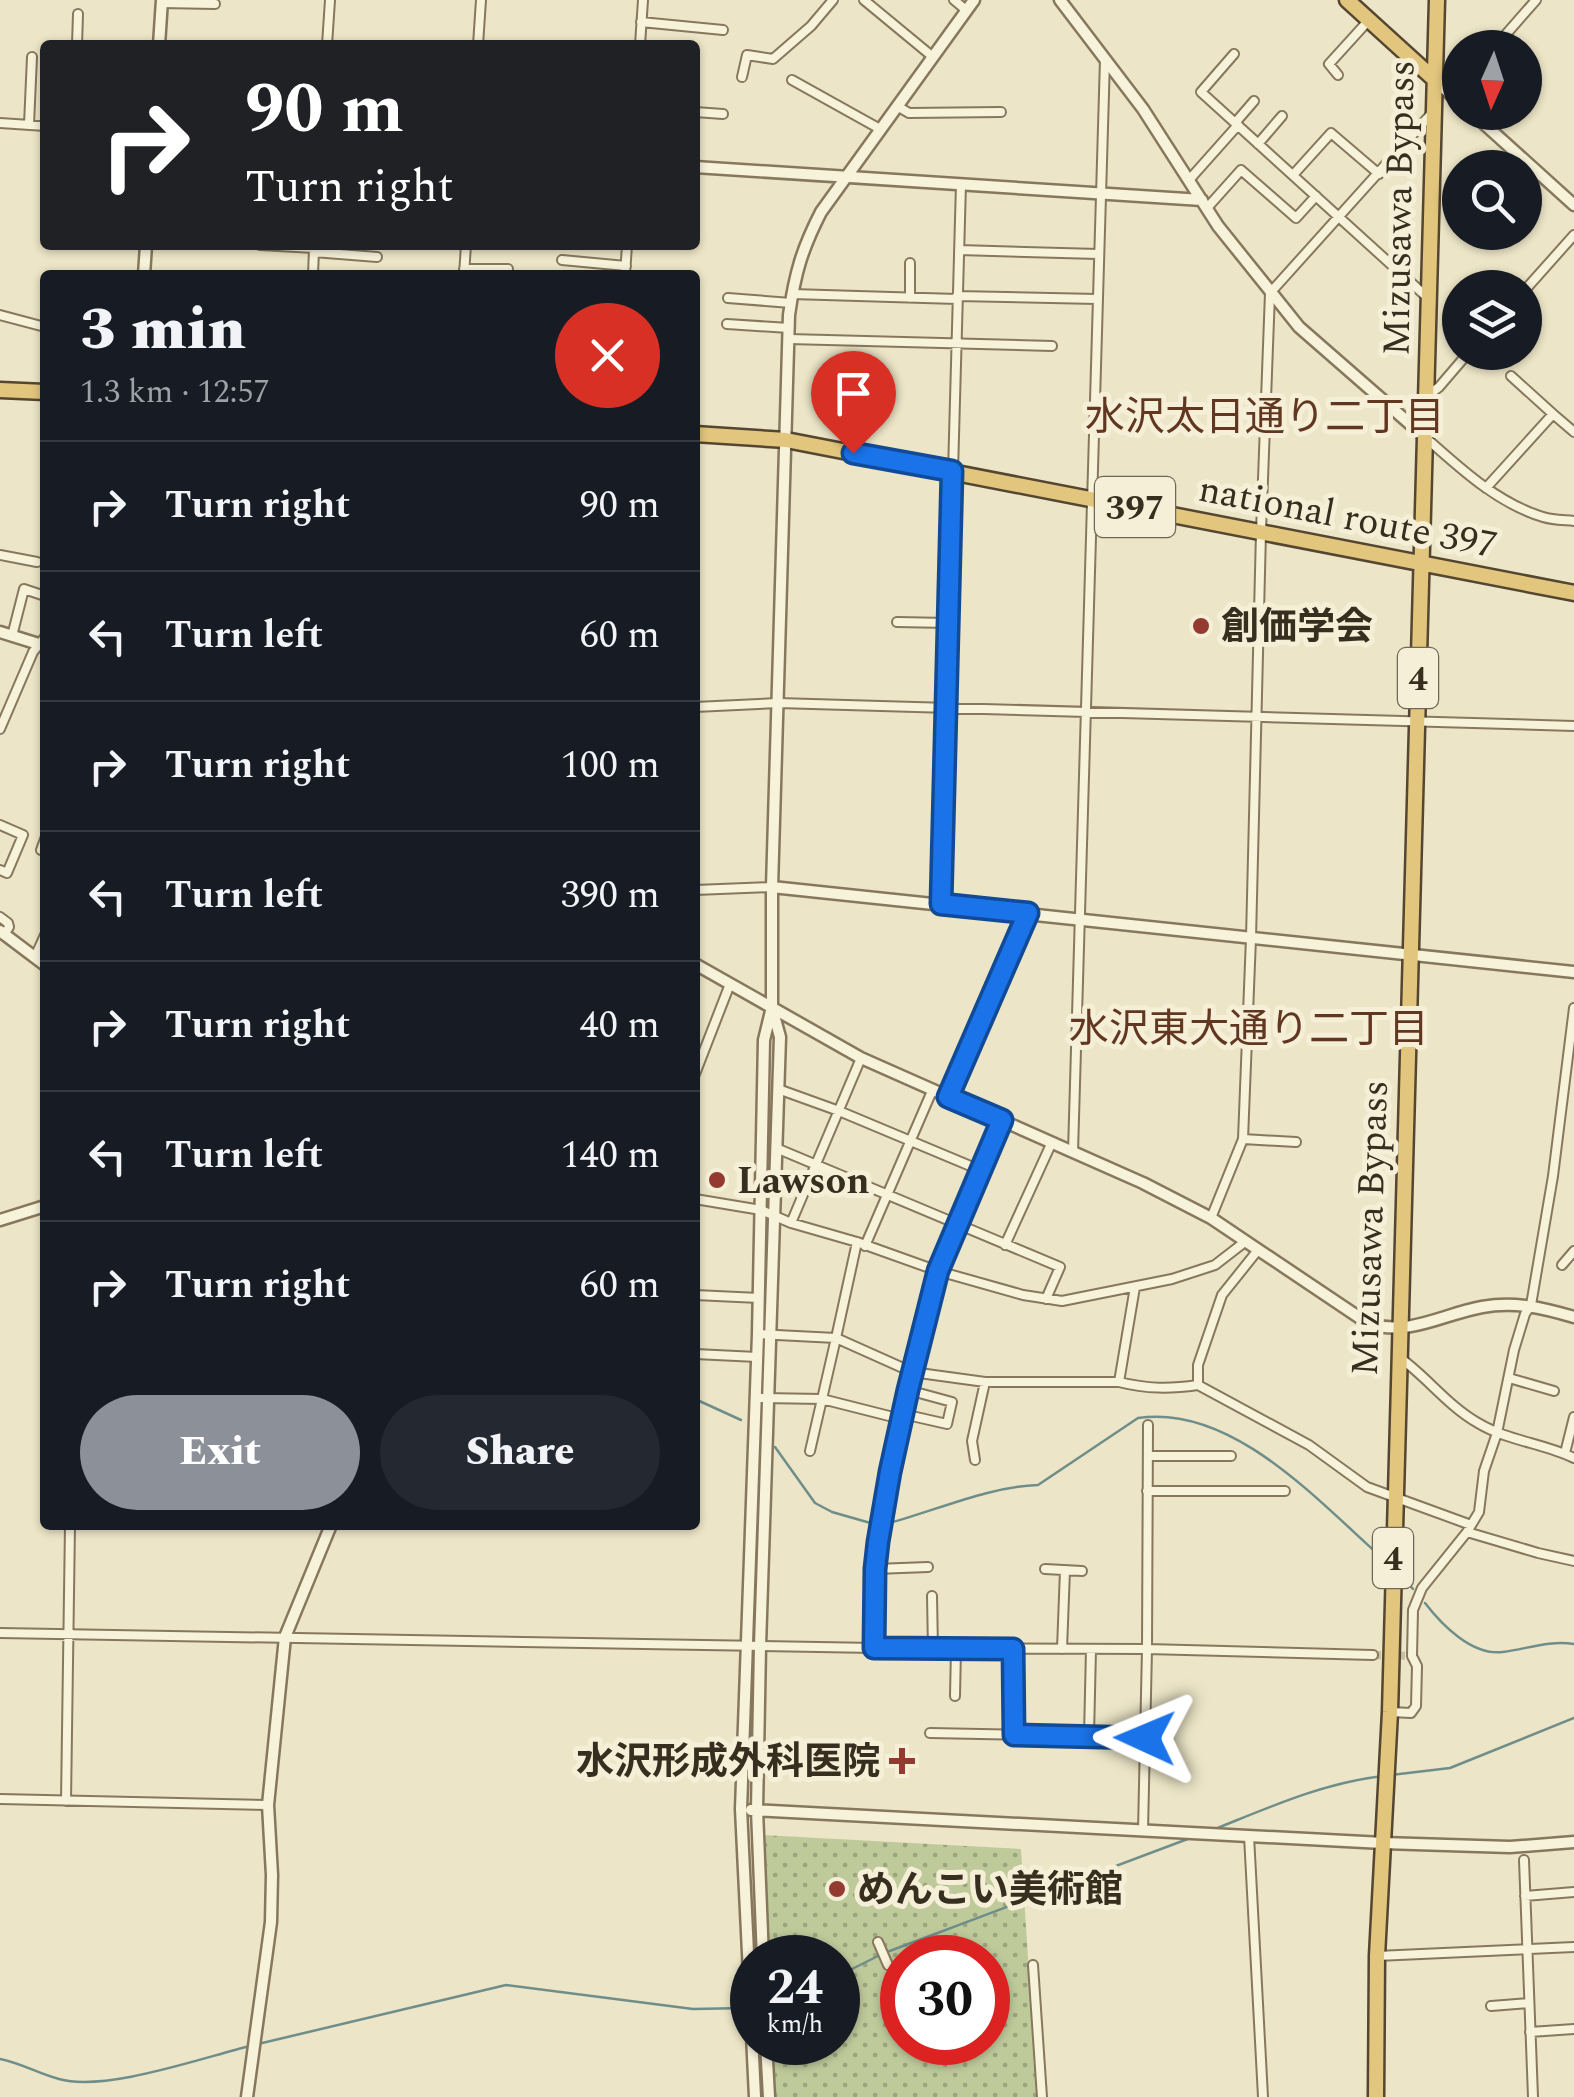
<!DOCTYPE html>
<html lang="en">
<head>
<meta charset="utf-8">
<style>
	:root { --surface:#171b24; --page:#242831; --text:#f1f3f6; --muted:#9ea1a6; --line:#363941; --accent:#8c9099 }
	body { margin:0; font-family:Spectral,"Noto Sans JP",serif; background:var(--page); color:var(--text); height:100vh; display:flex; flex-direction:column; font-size:38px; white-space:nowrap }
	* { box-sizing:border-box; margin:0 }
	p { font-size:32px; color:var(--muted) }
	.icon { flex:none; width:55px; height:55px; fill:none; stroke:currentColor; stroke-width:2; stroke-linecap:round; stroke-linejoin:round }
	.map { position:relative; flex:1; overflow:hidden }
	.details { position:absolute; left:40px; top:270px; width:660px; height:1260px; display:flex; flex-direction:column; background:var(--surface); border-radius:10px; box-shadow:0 2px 8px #0004 }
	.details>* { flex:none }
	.hud { position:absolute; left:40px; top:40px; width:660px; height:210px; border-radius:10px; box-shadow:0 2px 8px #0004; background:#202124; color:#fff; overflow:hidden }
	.needle { width:65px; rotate:183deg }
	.buttons { position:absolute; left:1442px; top:30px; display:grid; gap:20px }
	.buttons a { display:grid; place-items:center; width:100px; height:100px; border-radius:50%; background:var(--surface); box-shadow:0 2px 8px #0004; font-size:50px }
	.speed { position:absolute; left:730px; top:1935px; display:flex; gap:20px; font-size:50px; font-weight:700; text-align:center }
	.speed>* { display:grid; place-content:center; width:130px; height:130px; border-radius:50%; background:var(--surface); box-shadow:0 2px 8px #0004; line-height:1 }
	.speed small { font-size:25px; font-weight:400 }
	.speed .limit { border:15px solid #d22; background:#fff; color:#111 }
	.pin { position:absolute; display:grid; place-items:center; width:85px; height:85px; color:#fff; margin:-102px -42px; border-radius:50% 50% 50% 0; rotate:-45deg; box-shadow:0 0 10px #0007 }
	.pin .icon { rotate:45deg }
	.me { position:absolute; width:110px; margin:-55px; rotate:271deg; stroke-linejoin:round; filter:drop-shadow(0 0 8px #0008) }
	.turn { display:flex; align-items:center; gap:35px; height:210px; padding:0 40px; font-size:45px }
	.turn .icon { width:130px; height:130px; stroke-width:2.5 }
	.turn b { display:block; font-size:70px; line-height:85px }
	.round { display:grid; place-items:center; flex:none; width:105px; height:105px; border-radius:52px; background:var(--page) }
	.overview { display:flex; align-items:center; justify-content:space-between; height:170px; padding:0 40px }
	h1 { font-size:60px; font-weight:800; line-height:75px }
	.cta { display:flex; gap:20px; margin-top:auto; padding:20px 40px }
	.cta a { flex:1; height:115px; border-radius:60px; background:var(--accent); color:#fff; font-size:40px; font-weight:800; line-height:115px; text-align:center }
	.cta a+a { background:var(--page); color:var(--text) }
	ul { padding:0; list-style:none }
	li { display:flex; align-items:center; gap:30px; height:130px; padding:0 40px; border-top:2px solid var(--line) }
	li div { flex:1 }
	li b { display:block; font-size:38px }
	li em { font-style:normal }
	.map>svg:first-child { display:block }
</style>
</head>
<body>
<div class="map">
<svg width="1574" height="2097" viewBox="0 0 1574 2097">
	<defs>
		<pattern id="green-dots" width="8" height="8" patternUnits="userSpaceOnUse" patternTransform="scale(2.5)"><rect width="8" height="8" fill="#bfca9b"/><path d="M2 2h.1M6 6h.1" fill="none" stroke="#9ca47e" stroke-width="1.8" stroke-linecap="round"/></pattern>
	</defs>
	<rect width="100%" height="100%" fill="#ece5c7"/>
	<path fill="url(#green-dots)" fill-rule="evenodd" d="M762 1835 1021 1849 1037 2097H774L771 2043 838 2042V1958L767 1957ZM902 1958H988V2042H902Z"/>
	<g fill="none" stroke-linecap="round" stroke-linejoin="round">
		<path stroke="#6f8e8a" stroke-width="2.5" d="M695 1399 741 1420
			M775 1447 815 1503 832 1512 874 1524
			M889 1523C938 1510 987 1487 1038 1485L1138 1418C1231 1404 1316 1499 1379 1555
			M1405 1580 1413 1589
			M1425 1603C1442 1625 1472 1656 1503 1652 1527 1649 1549 1640 1574 1644
			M1391 1775 1450 1768 1574 1718
			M1215 1829C1270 1807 1323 1783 1383 1776
			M887 1952 1193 1837
			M838 1976 880 1955
			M258 2044 506 1985 693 2009 746 2008
			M0 2059C21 2063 39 2074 59 2079 106 2092 201 2058 250 2046"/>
		<path stroke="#c8c0a6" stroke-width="8" stroke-dasharray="8 4" stroke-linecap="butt" d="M1373 1655 1412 1656"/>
		<defs>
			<path id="minor" d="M864 0 933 57
				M954 0 966 10
				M162 3 215 4
				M641 22 723 30
				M77 45 78 14
				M327 45 330 0
				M478 45 481 0
				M640 45 643 0
				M1494 48 1536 0
				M1234 54 1201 92 1428 298
				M1338 75 1329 64 1369 20
				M742 77 747 55 773 59 811 26 833 0
				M792 80 880 129
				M897 106 909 113 1001 112
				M695 112 723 114
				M0 123 45 126
				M1235 123 1254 101
				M29 125 32 57
				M1258 144 1282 116
				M1293 175 1331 133 1379 174
				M1189 180 1238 125
				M1207 208 1241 170 1296 218 1316 196
				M260 245 314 248
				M959 250 1098 254
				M314 252 377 257
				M562 260 626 266
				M464 269H508
				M313 275 314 249
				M464 275 466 245
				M625 275 627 245
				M1525 290 1574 235
				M792 294 957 299
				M957 296 1097 299
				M728 298 791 303
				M910 298V263
				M0 315 45 327
				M727 324 789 328
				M789 339 1052 346
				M1511 376 1553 414
				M1426 397 1439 387 1469 352
				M1425 437C1460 468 1497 503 1543 517 1552 520 1564 520 1574 521
				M1486 488 1553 414 1574 432
				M0 555 37 562
				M897 622 948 623
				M12 636 24 589 45 596
				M695 707 778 703 1574 726
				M0 729 33 652 45 637
				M0 825 23 835 7 873 0 870
				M45 839 41 850 45 851
				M695 890 772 887
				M941 904 961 184
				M0 917 8 923 9 927 4 935
				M35 957 45 935
				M695 1074 730 984
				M778 1089 839 1111 980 1170
				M947 1097 1028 914
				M1243 1139 1296 1142
				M776 1148 1060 1267 1046 1299
				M1073 1152 1105 59
				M695 1199 761 1210 791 1223 857 1242 938 1271 1023 1295 1062 1301 1172 1279 1215 1265 1246 1241
				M1211 1218 1243 1139 1251 938 1261 532 1270 293 1432 113
				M791 1223 861 1058
				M1005 1245 1052 1142
				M865 1246 932 1091
				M1258 1250 1222 1295 1198 1365V1385L1309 1445 1367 1487 1471 1525
				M1562 1265 1574 1251
				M1135 1287 1119 1382C1147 1389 1170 1389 1198 1385
				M695 1295 759 1298
				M758 1334 836 1338 857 1242
				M695 1354 757 1357
				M1399 1357C1427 1377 1448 1406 1478 1423 1508 1441 1543 1443 1574 1458
				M1509 1378 1554 1391
				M756 1398 822 1399 810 1451
				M903 1414 947 1424 952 1402 908 1390
				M901 1419 822 1399 836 1338 912 1372 985 1382H1119
				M1565 1453 1574 1417
				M1148 1456H1231
				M975 1460 972 1441 985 1382
				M1147 1491H1285
				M1467 1532 1538 1553 1574 1561
				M875 1569 928 1567
				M1045 1569 1082 1571
				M932 1596 933 1649
				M0 1633 875 1648 1147 1649 1373 1655
				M875 1648V1569L878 1542 890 1471 912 1372 938 1271 1002 1120
				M1013 1649 1014 1735
				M1062 1649 1065 1570
				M955 1696 956 1649
				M1391 1712 1411 1713 1416 1706 1417 1666 1412 1656 1413 1610 1422 1588 1467 1532 1479 1512 1484 1471 1497 1433 1514 1350 1525 1314 1531 1305 1553 1176 1574 1008
				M930 1733 1145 1737
				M1089 1736 1091 1649
				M0 1799 268 1805
				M66 1801 70 1525
				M1143 1831 1147 1649 1148 1425
				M1249 1836 1263 2097
				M1524 1860 1533 2097
				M1525 1896 1574 1892
				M878 1942 888 1965
				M1377 1956 1574 1947
				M1033 1965 1042 2097
				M1491 2006 1529 2003
				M1530 2032 1574 2029"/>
			<path id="tertiary" d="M1060 0 1143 109 1218 226 1299 327 1425 437
				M159 45 162 0
				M1434 79 1460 103
				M1471 112 1574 205
				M695 167 1202 200
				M144 275 146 245
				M0 632 45 646
				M772 887 1574 972
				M0 931 45 965
				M695 964 861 1058 1143 1183 1211 1218 1369 1324C1411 1336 1443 1314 1482 1307 1515 1301 1543 1308 1574 1317
				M0 1220 45 1206
				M751 1810 1383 1843 1510 1847 1574 1842
				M763 1958 757 1810 760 1646 780 1037 772 1008
				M766 2042 769 2097
				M247 2097 271 1922 272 1875 268 1805 285 1637 331 1525
				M755 2097 741 1809 758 1334 764 1040 772 1007V887L789 315C795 273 802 249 821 212L974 0"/>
			<path id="trunk" d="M1347 0 1434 79
				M0 390 45 392
				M695 434 786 440 1574 593
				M1376 2097 1377 1956 1390 1712 1437 0"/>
		</defs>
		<use href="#minor" stroke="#87785d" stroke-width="12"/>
		<use href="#tertiary" stroke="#87785d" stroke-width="15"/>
		<use href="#trunk" stroke="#554631" stroke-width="19"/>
		<use href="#minor" stroke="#f7f2da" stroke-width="8"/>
		<use href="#tertiary" stroke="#f7f2da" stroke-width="10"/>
		<use href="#trunk" stroke="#e2c67e" stroke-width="14"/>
	</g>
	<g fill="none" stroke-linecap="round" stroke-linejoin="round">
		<defs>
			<path id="route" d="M853 453 952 471 941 904 1028 913 948 1097 1002 1120 938 1271 908 1390 890 1472 878 1542 875 1569 874 1648 1013 1649 1014 1735 1145 1738"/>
		</defs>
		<use href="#route" stroke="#114b97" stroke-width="25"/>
		<use href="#route" stroke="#1a73e8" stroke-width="18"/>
	</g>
	<g fill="#933b30" stroke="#f4efd6" stroke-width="4">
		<circle cx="1201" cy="626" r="10"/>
		<circle cx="717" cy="1180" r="10"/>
		<path d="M897 1746h10v10h10v10h-10v10h-10v-10h-10v-10h10z"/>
		<circle cx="837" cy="1889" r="10"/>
	</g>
	<g text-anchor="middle" stroke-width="10" stroke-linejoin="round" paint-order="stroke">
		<g fill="#f4efd6" stroke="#706857" stroke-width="2.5">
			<rect x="1095" y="477" width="80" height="60" rx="8"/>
			<rect x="1398" y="648" width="40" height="60" rx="8"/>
			<rect x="1373" y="1528" width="40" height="60" rx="8"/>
		</g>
		<g font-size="35" font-weight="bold" fill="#382e20">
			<text x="1135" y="519">397</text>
			<text x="1418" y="690">4</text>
			<text x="1393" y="1570">4</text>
		</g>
		<g font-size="38" fill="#382e20" stroke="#f4efd6">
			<text transform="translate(1398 208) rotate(-89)" y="13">Mizusawa Bypass</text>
			<text transform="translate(1348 516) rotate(11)" y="13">national route 397</text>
			<text transform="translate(1369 1228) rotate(-88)" y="13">Mizusawa Bypass</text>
		</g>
		<g font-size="38" font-weight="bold" fill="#382e20" stroke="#f4efd6" text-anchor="start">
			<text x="1221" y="639">創価学会</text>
			<text x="737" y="1193">Lawson</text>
			<text x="880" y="1774" text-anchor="end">水沢形成外科医院</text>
			<text x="857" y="1902">めんこい美術館</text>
		</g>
		<g font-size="40" fill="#623721" stroke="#f4efd6">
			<text x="1265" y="430">水沢太日通り二丁目</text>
			<text x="1249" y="1042">水沢東大通り二丁目</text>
		</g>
	</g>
</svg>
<div class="buttons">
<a><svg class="needle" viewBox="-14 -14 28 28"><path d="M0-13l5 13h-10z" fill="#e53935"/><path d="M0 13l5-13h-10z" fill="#9ea1a6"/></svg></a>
<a><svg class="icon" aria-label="search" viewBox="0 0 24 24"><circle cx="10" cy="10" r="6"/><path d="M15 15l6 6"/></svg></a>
<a><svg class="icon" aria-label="layers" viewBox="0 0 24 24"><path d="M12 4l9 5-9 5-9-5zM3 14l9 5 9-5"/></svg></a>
</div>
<div class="speed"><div>24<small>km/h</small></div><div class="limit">30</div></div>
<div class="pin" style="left:853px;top:453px;background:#d93025"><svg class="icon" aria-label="arrive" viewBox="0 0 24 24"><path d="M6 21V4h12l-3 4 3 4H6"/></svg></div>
<svg class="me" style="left:1145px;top:1738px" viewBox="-20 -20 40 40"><path d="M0-17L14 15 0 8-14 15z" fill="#1a73e8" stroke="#fff" stroke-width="4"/></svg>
<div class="hud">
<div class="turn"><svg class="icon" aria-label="right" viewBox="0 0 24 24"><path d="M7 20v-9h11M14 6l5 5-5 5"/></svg><div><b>90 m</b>Turn right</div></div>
</div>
<section class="details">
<div class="overview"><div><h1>3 min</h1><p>1.3 km · 12:57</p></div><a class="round" style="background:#d93025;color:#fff"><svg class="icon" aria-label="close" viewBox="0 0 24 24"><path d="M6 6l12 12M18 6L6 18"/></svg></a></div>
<ul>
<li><svg class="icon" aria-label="right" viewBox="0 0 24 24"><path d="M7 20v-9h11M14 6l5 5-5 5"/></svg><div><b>Turn right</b></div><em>90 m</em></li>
<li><svg class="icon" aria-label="left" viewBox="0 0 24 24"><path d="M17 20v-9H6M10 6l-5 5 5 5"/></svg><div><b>Turn left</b></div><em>60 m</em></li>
<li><svg class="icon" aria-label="right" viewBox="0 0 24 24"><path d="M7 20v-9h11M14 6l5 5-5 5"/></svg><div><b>Turn right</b></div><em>100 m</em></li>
<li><svg class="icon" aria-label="left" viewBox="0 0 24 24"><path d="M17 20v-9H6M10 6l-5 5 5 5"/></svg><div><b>Turn left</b></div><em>390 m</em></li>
<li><svg class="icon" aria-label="right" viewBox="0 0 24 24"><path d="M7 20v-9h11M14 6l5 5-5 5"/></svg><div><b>Turn right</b></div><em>40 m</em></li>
<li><svg class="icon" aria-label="left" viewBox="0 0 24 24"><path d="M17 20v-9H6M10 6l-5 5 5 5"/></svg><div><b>Turn left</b></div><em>140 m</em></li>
<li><svg class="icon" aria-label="right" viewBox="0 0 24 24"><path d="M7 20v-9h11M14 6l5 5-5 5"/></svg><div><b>Turn right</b></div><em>60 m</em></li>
</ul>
<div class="cta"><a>Exit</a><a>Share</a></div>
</section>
</div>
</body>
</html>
